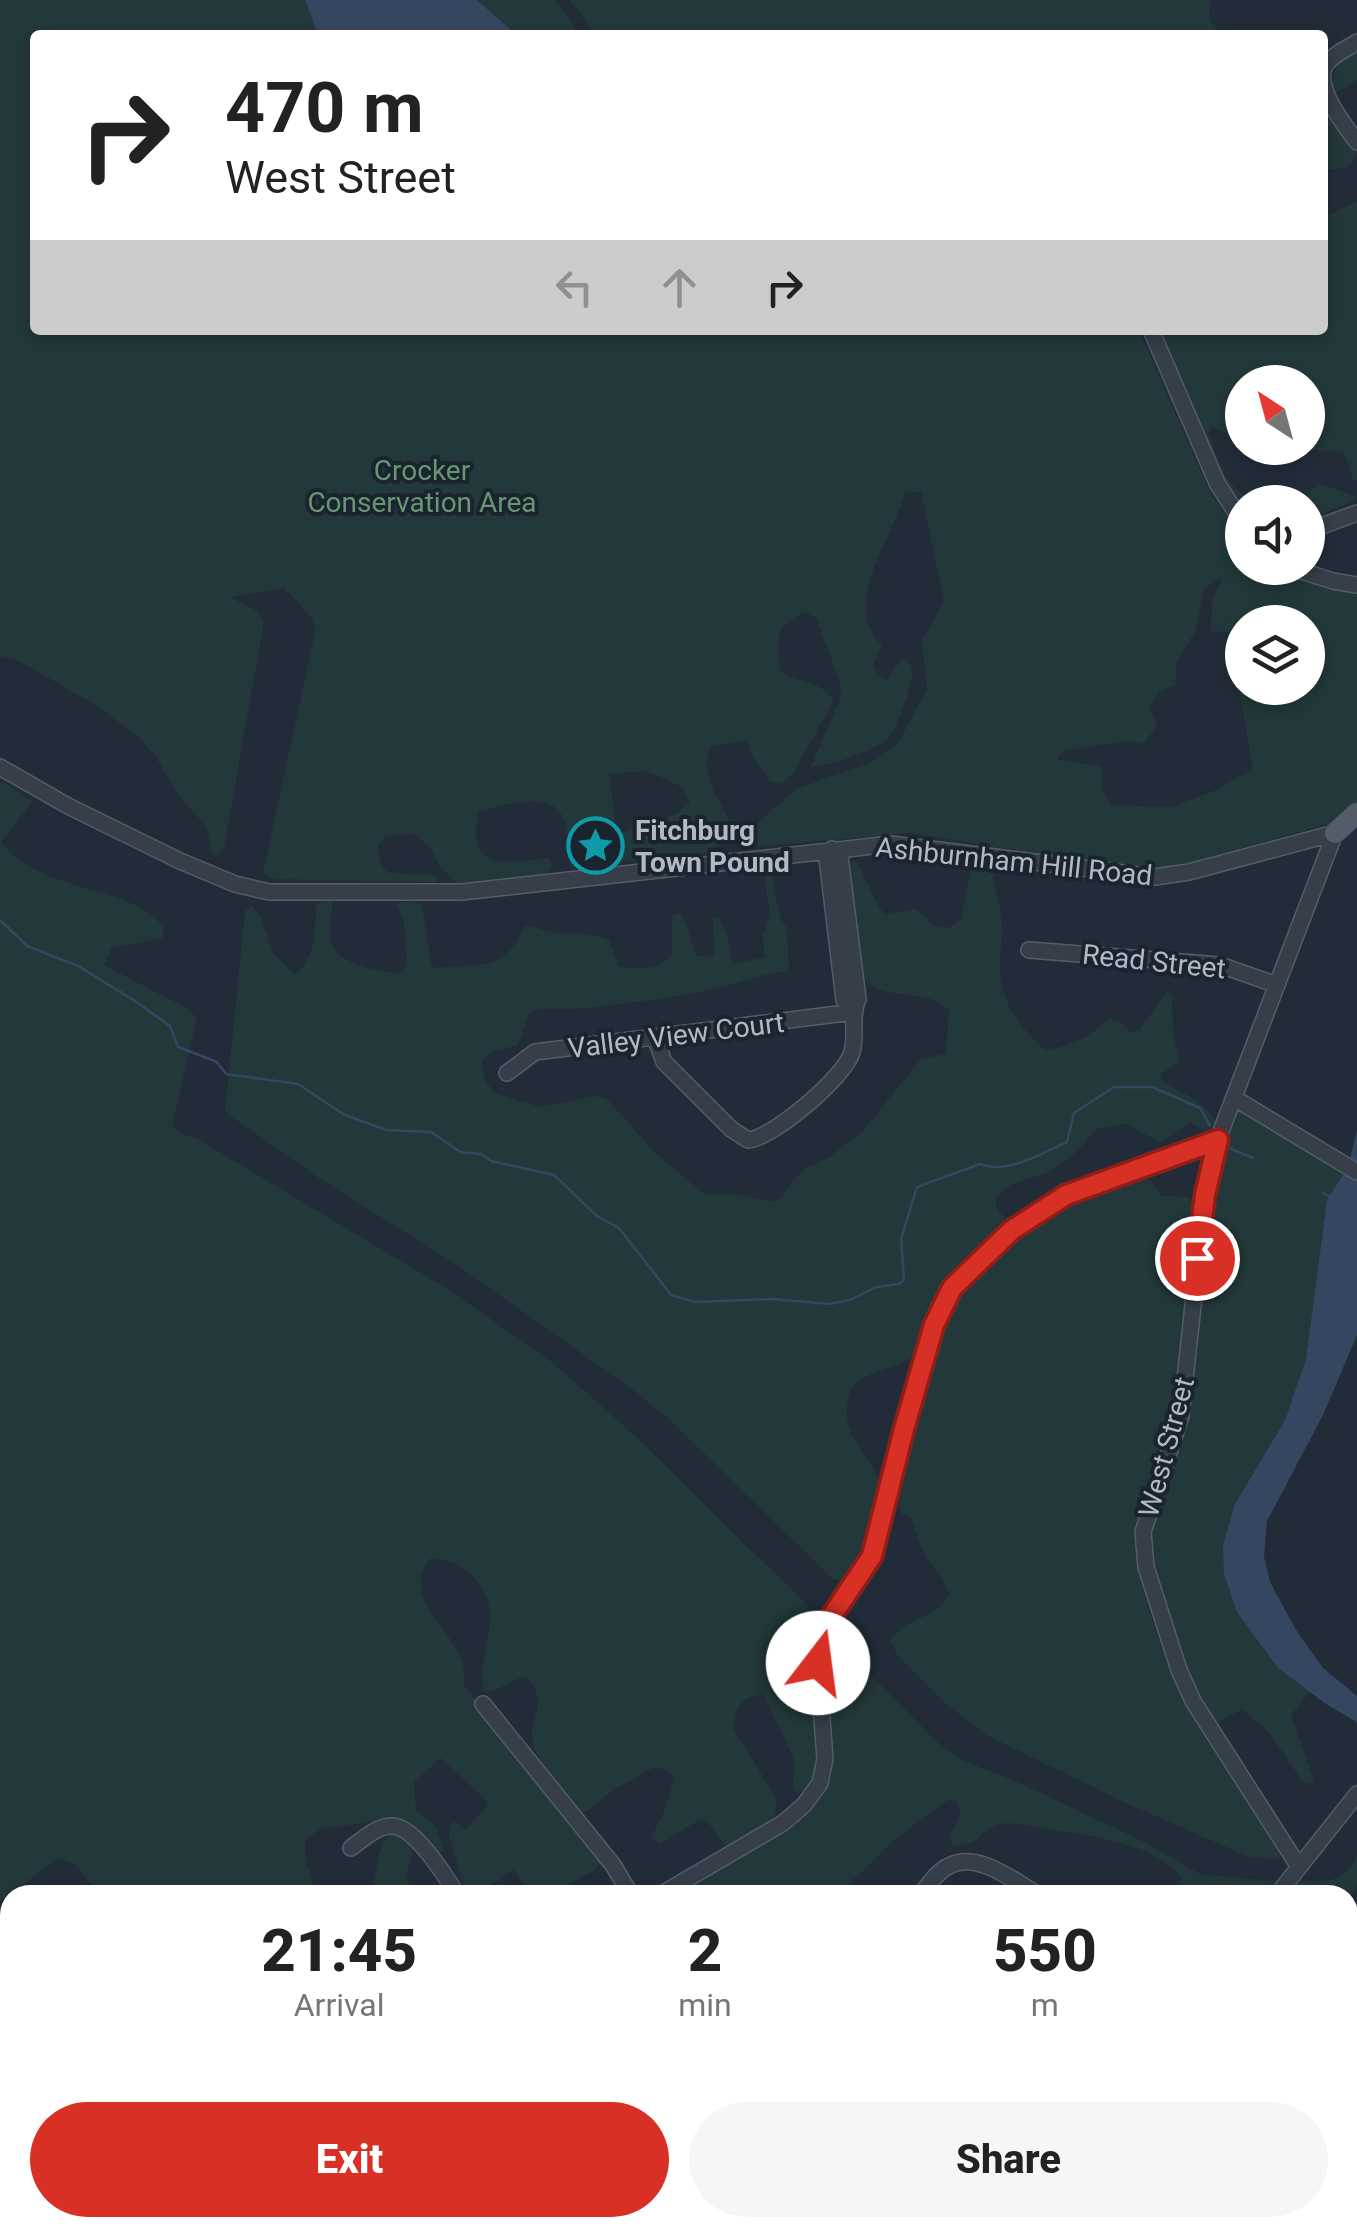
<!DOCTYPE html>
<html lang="en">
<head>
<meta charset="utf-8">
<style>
	:root { --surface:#fff; --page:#f6f6f6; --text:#222; --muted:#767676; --accent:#d93025 }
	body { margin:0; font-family:Roboto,sans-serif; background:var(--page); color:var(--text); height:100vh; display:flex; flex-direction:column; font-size:38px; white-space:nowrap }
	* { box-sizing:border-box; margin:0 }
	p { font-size:32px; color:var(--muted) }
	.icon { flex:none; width:55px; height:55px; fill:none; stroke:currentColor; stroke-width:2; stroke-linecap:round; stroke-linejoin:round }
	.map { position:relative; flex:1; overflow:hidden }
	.sheet { position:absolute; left:0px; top:1885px; width:1358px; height:352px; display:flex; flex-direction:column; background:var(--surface); border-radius:30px 30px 0 0; box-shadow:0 5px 15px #0003 }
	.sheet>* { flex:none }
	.top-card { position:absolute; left:30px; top:30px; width:1298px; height:305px; border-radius:10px; box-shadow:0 5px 15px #0003; background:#fff; color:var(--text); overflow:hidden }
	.needle { width:65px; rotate:324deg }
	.fabs { position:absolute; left:1225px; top:365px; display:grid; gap:20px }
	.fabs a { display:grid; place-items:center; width:100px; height:100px; border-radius:50%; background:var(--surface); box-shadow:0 5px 15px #0003; font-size:50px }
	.pin { position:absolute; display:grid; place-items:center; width:85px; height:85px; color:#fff; margin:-42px; border:5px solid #fff; border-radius:50%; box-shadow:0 2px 10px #0007 }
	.me { position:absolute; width:110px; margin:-55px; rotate:15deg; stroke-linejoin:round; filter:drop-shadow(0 0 8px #0008) }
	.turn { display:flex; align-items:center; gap:35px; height:210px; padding:0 30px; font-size:45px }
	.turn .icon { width:130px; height:130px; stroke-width:2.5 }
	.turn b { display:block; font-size:70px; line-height:85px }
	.lanes { display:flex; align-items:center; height:95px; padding:0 30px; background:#0003; justify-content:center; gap:50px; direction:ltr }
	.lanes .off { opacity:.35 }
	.eta { display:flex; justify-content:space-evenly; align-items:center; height:170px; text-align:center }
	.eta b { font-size:60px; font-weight:800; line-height:70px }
	.button { display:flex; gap:20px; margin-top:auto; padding:20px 30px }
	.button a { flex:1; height:115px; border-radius:60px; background:var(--accent); color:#fff; font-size:40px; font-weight:800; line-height:115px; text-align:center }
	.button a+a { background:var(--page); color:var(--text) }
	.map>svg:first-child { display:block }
</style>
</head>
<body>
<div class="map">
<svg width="1357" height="2237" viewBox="0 0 1357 2237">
	<rect width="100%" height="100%" fill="#222c39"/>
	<path fill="#23383a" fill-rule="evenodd" d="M0 0H305L318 35H35V330H1139L1210 493 1242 537V568H1292L1357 585V802L1327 824 1168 869H1134L910 833 738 848 746 834 796 789 869 763 897 745 927 689 922 640 944 601 921 491 905 493C891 541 840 605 882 646L873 665 877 674 886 680 903 658C910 663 911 662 912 671 913 684 897 730 887 739 876 751 827 766 811 767L841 697 840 683 816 617 803 612 781 627 778 645 780 670C797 684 820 679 833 700L830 707 793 774 781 784 770 782 752 756 747 740 712 746C698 776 718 795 730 822 726 836 721 847 707 853L570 867C568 853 569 838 566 825 556 786 507 806 479 811 465 873 507 863 549 858L553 865 548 874 458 883 441 868 430 847 413 833 386 836 378 845 380 863 388 873 433 875 439 879 436 882 273 879 263 873 316 628 311 617 284 588 230 597 255 610 264 621 224 848 218 856 212 854 207 827 180 797 154 754 137 735 94 704 17 660 0 656ZM1222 576 1212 604 1211 631 1236 633V671L1253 769 1212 792 1171 807 1112 805 1102 792V766L1057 760 1062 751 1126 741 1144 744 1157 725 1149 707 1159 692 1175 685 1177 661 1196 630 1204 589ZM1242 622H1308V688H1242ZM647 771 682 787 690 802 678 813 617 834 609 774Z
		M477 0H555L581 35H517Z
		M570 0H1210L1209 20 1224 35H596Z
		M1357 47V80L1337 92 1331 90 1336 64Z
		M1322 112 1357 148C1357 169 1340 170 1323 169Z
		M1357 201V481L1353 479 1345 454 1333 451 1272 448H1308V382H1242V439L1212 427 1208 433C1221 466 1227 498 1266 502H1242V509L1221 479 1157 330H1322L1323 218Z
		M1318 483 1354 496 1356 500 1308 519V502H1301Z
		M3 782 32 802 1 842C45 896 127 882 164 927L163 938 111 948 104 965 190 1010 197 1019 172 1124 180 1133 196 1138 446 1288 553 1363 635 1436 809 1607 815 1621C808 1663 831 1762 804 1792L793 1791 794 1759 763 1694C741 1697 737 1706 733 1728L776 1798 775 1817 733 1843 724 1845 708 1822 699 1820 660 1844 651 1838 665 1810 674 1779 669 1771 654 1767 612 1791 585 1812 577 1808C566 1792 540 1765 534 1747 525 1720 551 1707 528 1677 510 1678 501 1691 485 1693 473 1650 510 1617 474 1578 461 1564 449 1560 431 1558 392 1602 476 1640 463 1684L603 1860 595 1870 561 1888 569 1895H530L514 1869 479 1895H467L449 1836 450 1825 455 1822 465 1830 488 1806 486 1800 441 1758 414 1782 416 1810 436 1826 443 1849 438 1856 386 1819 321 1829 305 1839V1858L317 1895H94L96 1891 75 1864 58 1858 0 1902V784Z
		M985 859 993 862C991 882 999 897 1001 916 1004 934 999 952 1000 971 1002 1005 1020 1028 1045 1050 1070 1047 1091 1036 1109 1019L1120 1022 1130 1032 1139 1031 1167 991 1172 995 1173 1033 1180 1062 1160 1074 1162 1081C1180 1092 1207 1102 1215 1122L1207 1131 1190 1123 1160 1142 1126 1124 1096 1129C1083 1147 1066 1162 1047 1172 1027 1182 1013 1179 996 1197V1207L1008 1223 1006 1228C983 1259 960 1290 937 1321 929 1331 923 1343 915 1353 896 1374 856 1366 848 1399 839 1437 874 1457 882 1490 888 1518 860 1560 844 1581L833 1579 671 1421 633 1390 457 1265 319 1178 225 1112 245 911 252 905 261 918 273 953 296 975C316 954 315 933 316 906L325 898 333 902C332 914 327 933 332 944 340 966 378 970 398 974L407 965 404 923 397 904C405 901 415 899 422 906L431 963 435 968C481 963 504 974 524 926 537 926 546 932 558 933 579 935 587 931 609 940L618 966C637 970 659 970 672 955V916L679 913 685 921 696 955 710 957 714 954 713 918 719 919 727 936 733 964 765 957 763 936 770 914 763 865 769 863 780 918 787 928 789 971C758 974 730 987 699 992 661 999 622 1004 584 1008 566 1011 547 1006 530 1012L518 1045 490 1052 482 1061 484 1078 494 1093 540 1107 596 1096 608 1100 654 1152 704 1194 741 1195 773 1202 783 1197 791 1183 808 1167 831 1156 863 1131 921 1059 946 1054 949 1010C926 986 888 1003 864 980L849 864 854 860C867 876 871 897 884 914L916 909 935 926 949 928 961 919 972 865Z
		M1234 1098 1348 1167 1327 1200 1306 1359 1285 1420 1235 1504 1278 1668 1310 1692 1291 1715 1314 1780 1311 1783 1303 1782 1271 1735 1243 1709 1215 1724 1198 1700 1146 1567 1150 1504 1168 1460 1197 1258Z
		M1142 1177 1150 1180 1161 1196 1188 1197 1195 1205C1189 1283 1185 1362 1168 1438 1162 1468 1143 1494 1139 1524 1125 1621 1225 1770 1279 1846V1859L1249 1857 1117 1799 987 1735 946 1704 898 1656 890 1640C908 1615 933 1621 949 1595L942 1577 925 1557 911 1518 902 1514 899 1505 931 1351 955 1293 1016 1233 1050 1211 1094 1192Z
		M836 1650 856 1660 942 1747 964 1761 1020 1783 1150 1845 1200 1874 1272 1881 1274 1886 1267 1895H1172L1182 1878C1155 1843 1087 1835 1046 1829 1032 1827 1013 1821 999 1824 977 1830 986 1845 953 1846L950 1837 961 1811 956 1802 949 1799 895 1839 838 1895H673L805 1815 823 1793 832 1774 825 1659Z
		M394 1832 403 1836 413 1850 406 1877 412 1888 433 1893 446 1891 447 1895H369C381 1873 372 1847 394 1832Z
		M1357 1857V1884L1348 1904V1895H1289L1299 1882C1325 1881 1343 1884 1357 1857Z
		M379 2228H459L444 2237H375Z
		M531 2228H922L911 2237H552Z
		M1117 2228H1195L1191 2237H1112Z"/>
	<path fill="#354760" d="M305 0H477L517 35H318Z
		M1357 1130V1335L1323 1415 1267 1521 1264 1557 1270 1582 1296 1630 1323 1668 1357 1696V1722L1326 1704 1278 1668 1237 1612 1224 1574 1223 1545 1235 1504 1285 1420 1306 1359 1327 1200 1348 1167Z"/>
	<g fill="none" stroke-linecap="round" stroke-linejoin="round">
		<path stroke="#354760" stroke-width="2.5" d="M0 920 27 946 78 966 135 1001 170 1026 178 1047 217 1062 226 1074 298 1084 343 1114 386 1130 431 1132 460 1152 481 1154 491 1161 554 1175 597 1216 619 1228 671 1295 695 1302 771 1299 830 1304 850 1300 876 1287 899 1284 904 1280 901 1239 917 1187 980 1164C1007 1175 1042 1153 1067 1142L1074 1113 1114 1087H1152L1200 1108 1210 1126
			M1227 1147 1253 1158
			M1323 1193 1329 1196"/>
		<defs>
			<path id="minor" d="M1357 42C1348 48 1328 57 1324 68 1316 90 1345 126 1357 142
				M1151 330 1217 483 1242 522
				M1308 531 1357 513
				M1292 568 1333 581 1357 585
				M0 767 68 806 180 861 235 884 269 892H462L891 844 1155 877 1189 872 1335 833
				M832 849 827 858 844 1000 853 1012
				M1029 950 1220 965 1277 985
				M655 1037 664 1062 731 1129 748 1140C772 1139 846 1076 852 1052 857 1034 850 1017 858 999L840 857 832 849
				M507 1073 535 1052 853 1012
				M1234 1098 1357 1172
				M483 1704 613 1865 631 1895
				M351 1848C363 1839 378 1825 393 1826 415 1827 447 1878 457 1895
				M1299 1867 1193 1701 1179 1670 1146 1567 1143 1532 1181 1416 1205 1195 1218 1139 1335 833
				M660 1895 783 1823 804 1805 820 1783 825 1759 818 1663 821 1638 832 1612 873 1556 904 1429 934 1325 952 1288 1012 1230 1066 1195 1218 1139
				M920 1895C929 1885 936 1872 949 1866 977 1850 1015 1882 1039 1895
				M1277 1895 1357 1794
				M0 2047 10 2061
				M936 2228 941 2237
				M107 2237 116 2228
				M305 2237 311 2228
				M1095 2237 1100 2228"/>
			<path id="major" d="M1335 833 1357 813"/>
			<path id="highway" d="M1348 2067 1357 2056
				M1236 2237 1240 2228"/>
		</defs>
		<use href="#minor" stroke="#535c67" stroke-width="18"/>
		<use href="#major" stroke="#3e4753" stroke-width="22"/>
		<use href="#highway" stroke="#404954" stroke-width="25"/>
		<use href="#minor" stroke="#353e49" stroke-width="15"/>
		<use href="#major" stroke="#535d6a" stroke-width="20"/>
		<use href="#highway" stroke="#6f6452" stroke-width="22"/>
		<defs>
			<path id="rail" d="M1348 1927 1357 1907
				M1198 2237 1203 2228"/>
		</defs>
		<use href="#rail" stroke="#576270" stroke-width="6"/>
		<use href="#rail" stroke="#1b232e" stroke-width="2.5" stroke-dasharray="8" stroke-linecap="butt"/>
	</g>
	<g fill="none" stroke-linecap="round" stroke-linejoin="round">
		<defs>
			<path id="route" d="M818 1663 825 1626 872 1556 904 1429 934 1325 952 1288 1012 1230 1066 1195 1218 1140 1205 1195 1197 1258"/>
		</defs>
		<use href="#route" stroke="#8d1f18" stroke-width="25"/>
		<use href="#route" stroke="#d93025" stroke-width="18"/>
	</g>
	<defs>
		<symbol id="sight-ring" viewBox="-11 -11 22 22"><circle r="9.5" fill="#1b232e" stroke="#0f9aa8" stroke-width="1.5"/><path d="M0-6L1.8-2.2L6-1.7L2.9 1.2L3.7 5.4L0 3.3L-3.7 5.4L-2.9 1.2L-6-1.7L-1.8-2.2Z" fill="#0f9aa8"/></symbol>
	</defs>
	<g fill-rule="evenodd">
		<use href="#sight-ring" x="564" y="814" width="63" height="63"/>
	</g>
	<g text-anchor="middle" stroke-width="8" stroke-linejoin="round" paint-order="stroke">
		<g font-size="28" fill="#679672" stroke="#1b232e">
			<text x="422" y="480">Crocker<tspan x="422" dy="32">Conservation Area</tspan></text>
		</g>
		<g font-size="28" font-weight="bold" fill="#b0b9c6" stroke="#1b232e" text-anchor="start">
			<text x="635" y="840">Fitchburg<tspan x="635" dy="32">Town Pound</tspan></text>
		</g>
		<g font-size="28" fill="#b0b9c6" stroke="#1b232e">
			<text transform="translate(1014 861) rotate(6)" y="10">Ashburnham Hill Road</text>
			<text transform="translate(1154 961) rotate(6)" y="10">Read Street</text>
			<text transform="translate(676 1035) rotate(-7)" y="10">Valley View Court</text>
			<text transform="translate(1166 1447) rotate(-75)" y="10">West Street</text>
		</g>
	</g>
</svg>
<div class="fabs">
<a><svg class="needle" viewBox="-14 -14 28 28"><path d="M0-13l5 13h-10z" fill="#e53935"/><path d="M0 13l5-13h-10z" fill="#767676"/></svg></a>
<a><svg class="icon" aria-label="sound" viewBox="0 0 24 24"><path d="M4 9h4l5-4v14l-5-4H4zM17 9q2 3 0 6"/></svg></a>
<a><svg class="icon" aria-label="layers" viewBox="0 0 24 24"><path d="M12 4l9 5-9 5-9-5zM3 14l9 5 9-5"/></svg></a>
</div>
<div class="pin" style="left:1197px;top:1258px;background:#d93025"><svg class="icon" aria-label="arrive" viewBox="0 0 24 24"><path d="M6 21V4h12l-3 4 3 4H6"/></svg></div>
<svg class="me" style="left:818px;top:1663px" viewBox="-20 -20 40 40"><circle r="19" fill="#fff"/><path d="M0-13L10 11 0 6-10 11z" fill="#d93025"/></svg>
<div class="top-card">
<div class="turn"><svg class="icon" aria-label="right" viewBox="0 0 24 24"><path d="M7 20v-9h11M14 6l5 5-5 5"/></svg><div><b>470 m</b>West Street</div></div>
<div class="lanes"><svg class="icon off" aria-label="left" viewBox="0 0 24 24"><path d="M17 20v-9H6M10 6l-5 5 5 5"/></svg><svg class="icon off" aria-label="ahead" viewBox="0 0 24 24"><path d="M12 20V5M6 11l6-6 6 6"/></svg><svg class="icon" aria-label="right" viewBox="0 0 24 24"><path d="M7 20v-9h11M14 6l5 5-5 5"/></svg></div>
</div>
<section class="sheet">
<div class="eta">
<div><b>21:45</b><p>Arrival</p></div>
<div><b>2</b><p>min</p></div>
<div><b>550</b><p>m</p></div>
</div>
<div class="button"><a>Exit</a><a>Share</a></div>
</section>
</div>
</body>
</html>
